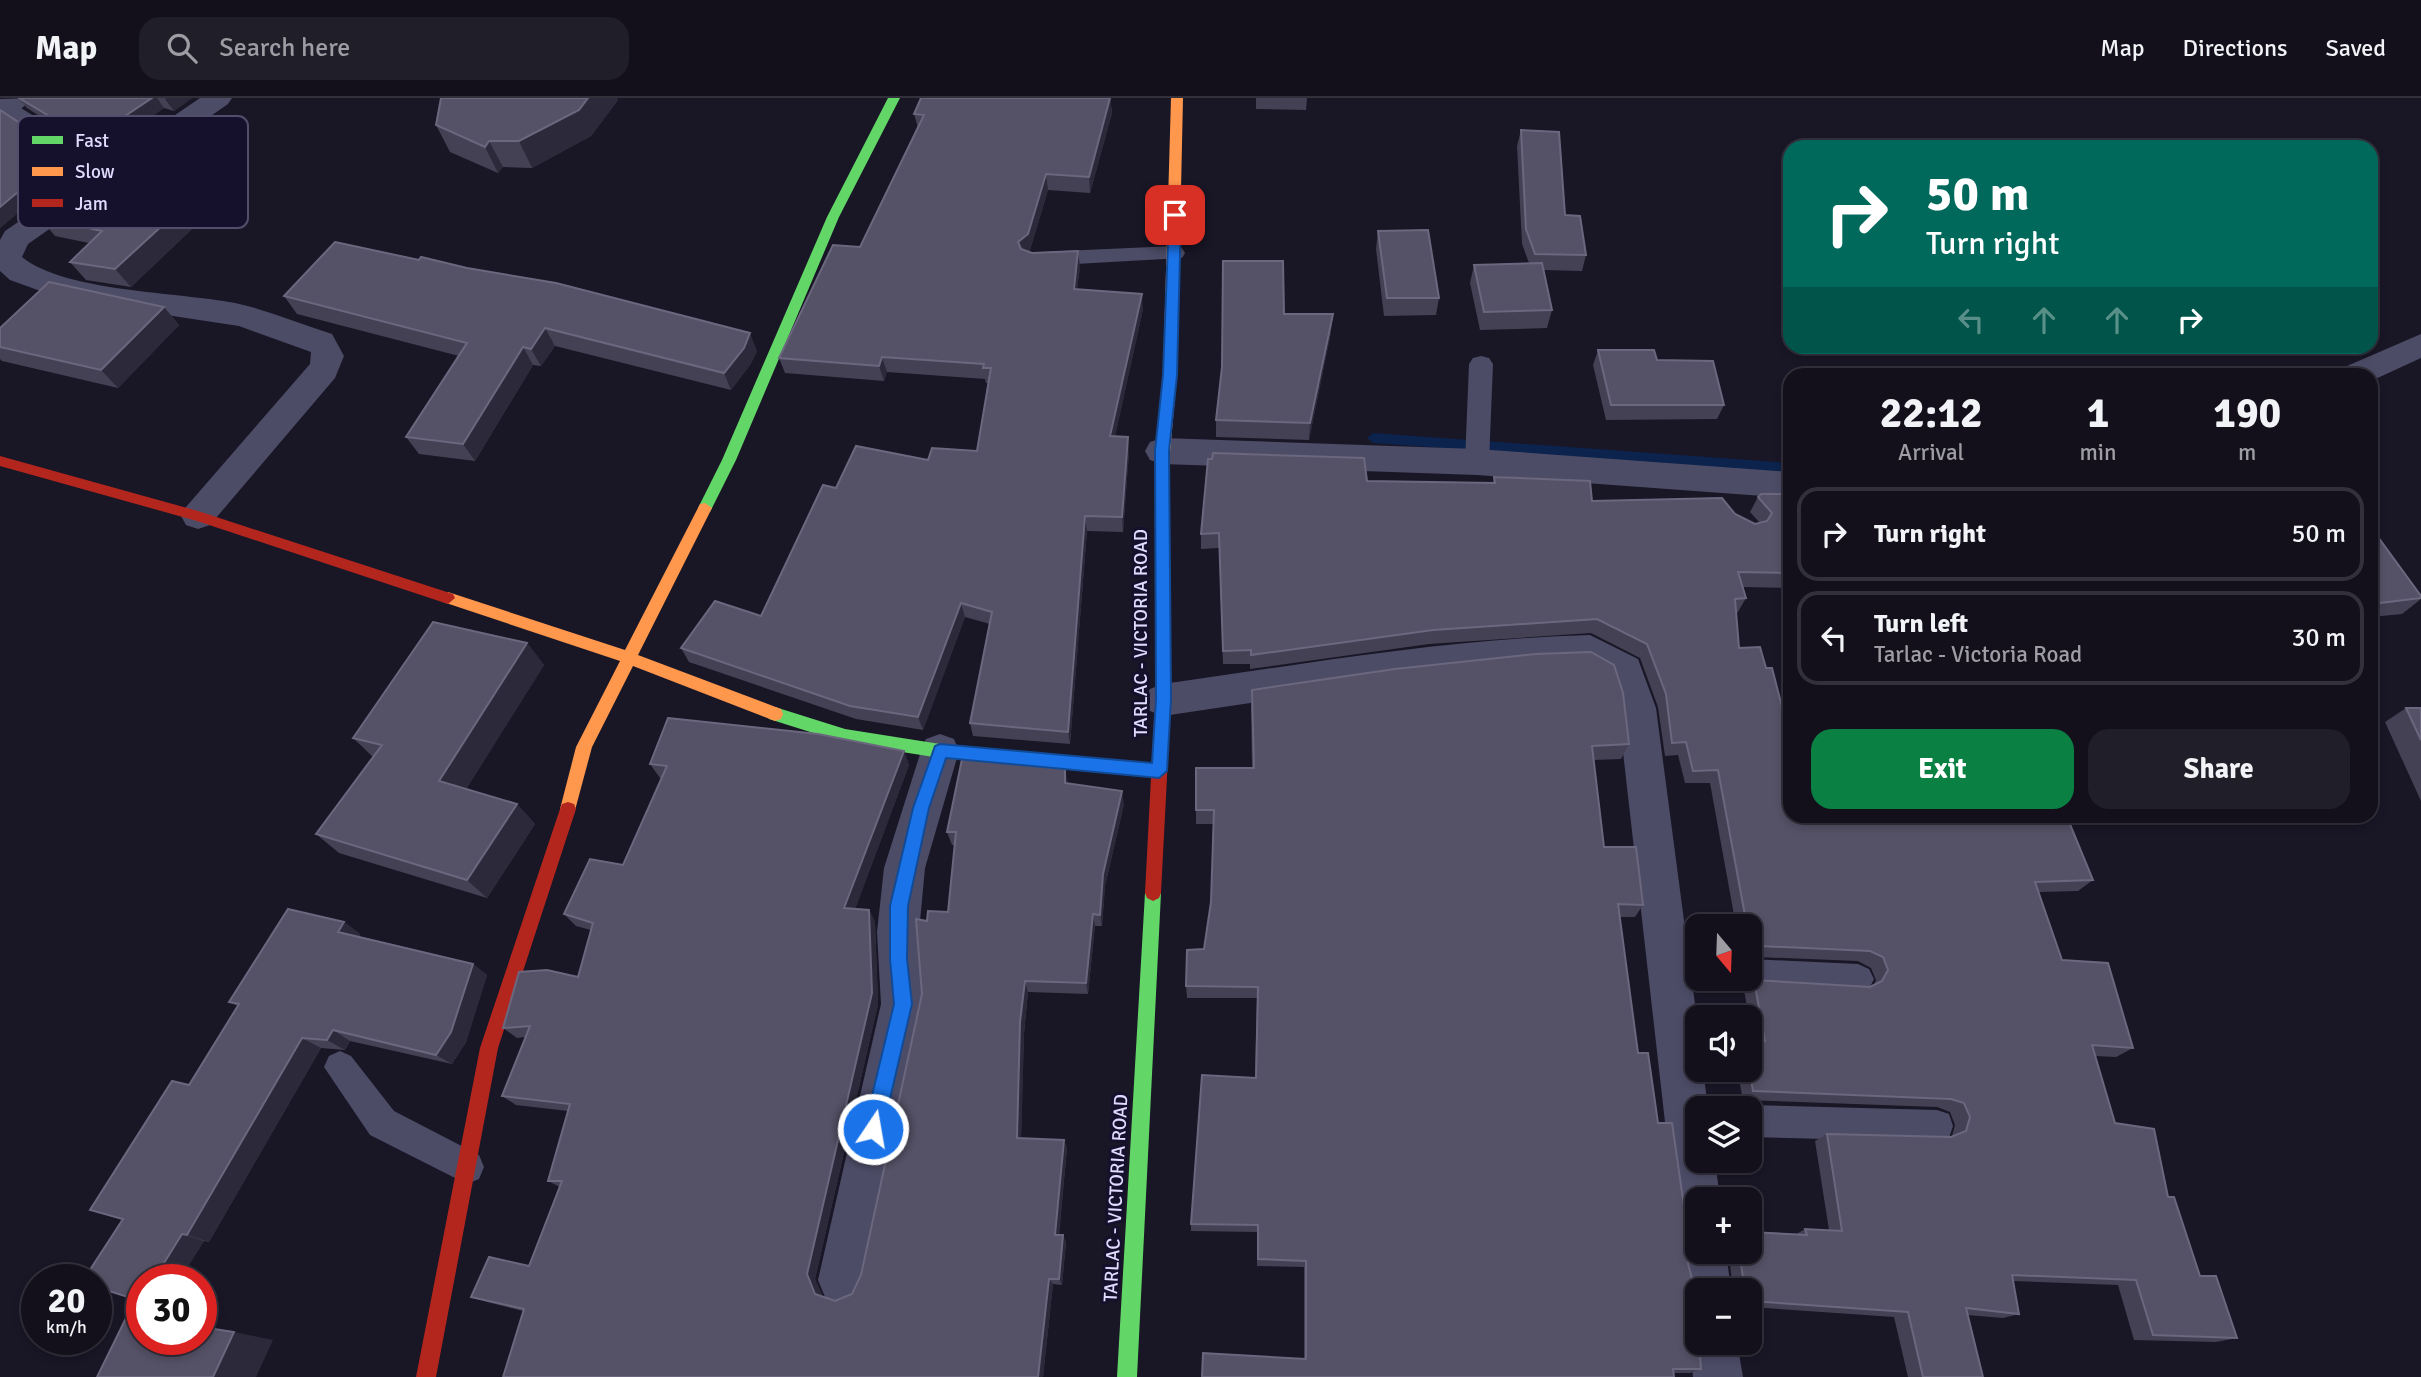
<!DOCTYPE html>
<html lang="en">
<head>
<meta charset="utf-8">
<style>
	:root { --surface:#13101c; --page:#201e29; --text:#f1f3f6; --muted:#9d9da3; --line:#32303b; --accent:#0b8043 }
	body { margin:0; font-family:Signika,sans-serif; background:var(--page); color:var(--text); height:100vh; display:flex; flex-direction:column; font-size:26px; white-space:nowrap }
	* { box-sizing:border-box; margin:0 }
	p { font-size:23px; color:var(--muted) }
	.icon { flex:none; width:38px; height:38px; fill:none; stroke:currentColor; stroke-width:2; stroke-linecap:round; stroke-linejoin:round }
	.map { position:relative; flex:1; overflow:hidden }
	.sheet { position:absolute; left:1783px; top:270px; width:595px; height:455px; display:flex; flex-direction:column; background:var(--surface); border-radius:21px; box-shadow:0 4px 10px #0003,0 0 0 2px var(--line) }
	.sheet>* { flex:none }
	.hud { position:absolute; left:1783px; top:42px; width:595px; height:214px; border-radius:21px; box-shadow:0 4px 10px #0003,0 0 0 2px var(--line); background:#00695c; color:#fff; overflow:hidden }
	.needle { width:46px; rotate:161deg }
	.fabs { position:absolute; left:1685px; top:816px; display:grid; gap:14px }
	.fabs a { display:grid; place-items:center; width:77px; height:77px; border-radius:14px; background:var(--surface); box-shadow:0 4px 10px #0003,0 0 0 2px var(--line); font-size:35px }
	.speed { position:absolute; left:21px; top:1166px; display:flex; gap:14px; font-size:35px; font-weight:700; text-align:center }
	.speed>* { display:grid; place-content:center; width:91px; height:91px; border-radius:50%; background:var(--surface); box-shadow:0 4px 10px #0003,0 0 0 2px var(--line); line-height:1 }
	.speed small { font-size:18px; font-weight:400 }
	.speed .limit { border:10px solid #d22; background:#fff; color:#111 }
	.pin { position:absolute; display:grid; place-items:center; width:60px; height:60px; color:#fff; margin:-30px; border-radius:14px; box-shadow:0 4px 10px #0006 }
	.me { position:absolute; width:77px; margin:-38px; rotate:12deg; stroke-linejoin:round; filter:drop-shadow(0 0 5px #0008) }
	.turn { display:flex; align-items:center; gap:24px; height:147px; padding:0 28px; font-size:32px }
	.turn .icon { width:91px; height:91px; stroke-width:2.5 }
	.turn b { display:block; font-size:49px; line-height:60px }
	.lanes { display:flex; align-items:center; height:66px; padding:0 28px; background:#0003; justify-content:center; gap:35px; direction:ltr }
	.lanes .off { opacity:.35 }
	.eta { display:flex; justify-content:space-evenly; align-items:center; height:119px; text-align:center }
	.eta b { font-size:42px; font-weight:800; line-height:49px }
	.cta { display:flex; gap:14px; margin-top:auto; padding:14px 28px }
	.cta a { flex:1; height:80px; border-radius:21px; background:var(--accent); color:#fff; font-size:28px; font-weight:800; line-height:80px; text-align:center }
	.cta a+a { background:var(--page); color:var(--text) }
	ul { padding:0; list-style:none }
	li { display:flex; align-items:center; gap:21px; height:94px; margin:0 14px 10px; padding:0 14px; border:4px solid var(--line); border-radius:21px }
	li div { flex:1 }
	li b { display:block; font-size:26px }
	li em { font-style:normal }
	header { display:flex; align-items:center; gap:42px; box-sizing:border-box; height:98px; padding:0 35px; background:var(--surface); border-bottom:2px solid var(--line) }
	header strong { font-size:33px }
	nav { display:flex; gap:38px; margin-inline-start:auto; font-size:24px }
	.search { width:490px; height:63px; background:var(--page); display:flex; align-items:center; gap:18px; box-sizing:border-box; padding:0 24px; border-radius:21px; color:var(--muted); font-size:26px }
	.map>svg:first-child { display:block }
</style>
</head>
<body>
<header>
<strong>Map</strong>
<div class="search"><svg class="icon" aria-label="search" viewBox="0 0 24 24"><circle cx="10" cy="10" r="6"/><path d="M15 15l6 6"/></svg>Search here</div>
<nav><a>Map</a><a>Directions</a><a>Saved</a></nav>
</header>
<div class="map">
<svg width="2421" height="1279" viewBox="0 0 2421 1279">
	<rect width="100%" height="100%" fill="#191626"/>
	<g fill="none" stroke-linecap="round" stroke-linejoin="round">
		<path fill="#0c234d" fill-rule="evenodd" d="M1373 335 1790 365V375L1373 345 1367 340Z"/>
		<path fill="#4d4c67" fill-rule="evenodd" d="M8 2 58 33 61 38 58 43H44L1 12 0 5Z
			M1174 148 1182 150 1185 155 1182 160 1040 168 1032 166 1029 161 1032 156 1040 154Z
			M1481 258 1489 260 1493 266 1489 364 1486 371 1477 373 1468 371 1465 364 1469 266 1473 260Z
			M1668 857 1698 858V880H1710L1709 883C1692 890 1673 889 1657 882L1653 872 1657 862Z
			M1750 861 1858 866 1869 871 1874 881 1869 891 1858 896 1750 891 1739 886 1736 880H1750Z
			M340 953 351 958 394 1013 479 1057 484 1069 479 1081 467 1086 370 1037 324 969 329 958Z
			M1750 1007 1937 1012 1949 1016 1953 1028 1949 1040 1937 1044 1750 1039V1010H1742Z"/>
		<path fill="#4d4c67" fill-rule="evenodd" d="M35 0 10 19 0 22V1Z
			M200 0H232L228 6 28 146 22 159C65 194 179 194 235 205 268 212 300 226 332 236L344 258 335 280 210 427 198 431 186 427 181 418 186 409 310 266 311 254 239 228 113 209 46 195 10 182 0 173V142L5 133Z
			M2421 236V260L2371 283V276H2342L2347 268Z
			M1162 340 1477 351 1790 374V400L1477 377 1162 366 1150 362 1145 353 1150 344Z
			M1590 537 1638 561 1656 610 1698 929V971H1703L1708 1010H1698V1062H1715L1720 1101H1698V1153H1726L1731 1192H1698V1212L1690 1209C1680 1185 1675 1160 1685 1136L1693 1133 1682 1128 1675 1112 1618 610 1609 581 1585 567 1530 569 1391 584 1163 618 1150 613 1144 602 1150 591 1163 586C1305 566 1447 541 1590 537Z
			M940 636 954 641 959 653 925 770 919 834 925 906 866 1182 859 1199 842 1206 825 1199 818 1182 881 906 877 834 884 770 921 653 926 641Z
			M1698 1226V1244H1737L1743 1279H1693L1689 1244Z"/>
		<path fill="#63d668" fill-rule="evenodd" d="M888 0H900L839 119 736 362 710 414H700L698 410 722 362 827 119Z
			M775 609 845 631 940 646 1159 666 1165 668 1167 673 1165 678 1159 680 940 660 845 645 769 621 767 616 769 611Z
			M1153 787 1159 790 1161 795 1137 1279H1117L1145 795 1147 790Z"/>
		<path fill="#ff974d" fill-rule="evenodd" d="M1171 0H1183L1177 277 1169 365 1162 370 1155 365 1163 277Z
			M705 405 712 410 638 557 781 611 783 616 781 621 775 623 633 568 592 649 574 716 568 718 562 716 560 711 576 649 620 563 443 504 441 500 448 494 625 552 700 406Z"/>
		<path fill="#b3261e" fill-rule="evenodd" d="M0 358 198 413 453 496 455 500 448 506 197 423 0 368Z
			M1162 360 1169 365 1171 602 1161 795 1159 800 1153 803 1147 800 1145 795 1155 602V365Z
			M568 704 574 706 576 711 498 950 436 1279H416L480 950 560 711 562 706Z"/>
	</g>
	<path fill="#454154" d="M18 0H192L174 13 164 10 53 85 0 130V12L32 33 50 32 52 26 27 10Z
		M1110 0 1112 15 1090 95 1048 92 1030 152 1029 154 1080 169 1077 192 1143 211 1115 338 1129 354 1123 434 1087 433 1070 646 973 638 970 625 990 526 965 519 923 632 856 621 689 564 681 550 761 518 836 390 928 362 977 353 989 285H986L985 281 887 274 884 283 785 275 779 260 860 149 918 30 914 16Z
		M1256 0H1307L1306 12 1256 11Z
		M618 2 591 38 532 70 503 69 498 75 450 54 436 27Z
		M1521 32 1586 157 1582 173 1543 172 1552 212 1547 230 1480 232 1470 185 1474 167 1529 165 1522 146 1517 48Z
		M39 119 192 131 131 189 86 182 70 164 89 145 55 138Z
		M1378 133 1439 200 1436 217 1384 218 1376 151Z
		M284 198 757 253 750 267 731 292 555 248 541 268 533 267 475 363 419 356 406 339 459 258 297 216Z
		M164 209 179 227 118 290 2 263 0 261V230Z
		M1331 234 1309 342 1216 339V322Z
		M1598 252 1657 262 1724 307 1717 321 1606 322 1593 267Z
		M1494 379 1592 403 1735 416 1755 426 1760 425 1750 414 1758 399 1790 396V490L1743 489 1746 500 1738 514 1736 515 1739 550 1766 570 1787 628 2076 719 2069 725 2093 782 2078 793 2038 794 2062 862 2133 950 2116 959 2095 958 2115 1025 2168 1099 2200 1178 2237 1240 2216 1244 2134 1242 2118 1187 2013 1183 2019 1216 2003 1220 1967 1217 1983 1279H1908L1894 1219 1750 1209V1192H1706L1711 1189H1733L1728 1153H1750L1795 1137 1805 1131 1829 1132 1815 1043 1827 1036 1951 1039 1952 1038 1955 1027 1950 1014 1937 1009 1743 1002 1737 971H1750L1754 943 1750 919H1749L1744 892 1754 882 1870 889 1874 887 1876 882 1871 870 1858 863 1757 859 1754 867 1750 872V828H1736L1710 685H1685L1678 657 1665 658 1658 609 1640 560 1591 535 1429 546 1250 571V566H1223L1219 450 1201 451V436L1367 383 1493 385Z
		M2371 439 2421 498V501L2402 516 2371 519Z
		M527 545 544 567 466 691 517 706 535 726 487 800 339 755 316 736 373 659 353 640Z
		M1252 592 1629 646 1621 661 1594 662 1604 749 1643 807 1635 819H1619L1638 955 1658 1025 1688 1166 1697 1199 1694 1201 1701 1271 1690 1275H1673L1304 1261V1169L1257 1168V1134L1191 1133V1126L1255 980 1257 900H1187L1186 888 1204 851 1211 804 1213 726H1196V670H1252L1251 608Z
		M2406 610H2421V703L2385 624Z
		M904 653 909 667 855 811 869 812 875 824 878 906 815 1181 823 1199 835 1203 852 1196 861 1177 922 896 927 823 948 814 955 747H952L947 734 1068 686 1124 706 1105 788 1102 828H1095L1088 896 1028 894 1024 935 1021 1040 1067 1050 1059 1137 1066 1144 1062 1187 1053 1186 1043 1279H503L523 1213 487 1204 471 1199 529 1168 560 1089 548 1083 568 1013 516 1007 502 998 525 939 517 940 503 930 578 879 591 832 576 828 564 816 623 767 662 680H660L650 666Z
		M344 824 360 836 359 839 473 866 487 877 466 944 452 966 350 943 345 952 321 950 209 1144 204 1143 180 1181H142L122 1122 90 1112 189 987 238 908 229 904Z"/>
	<path fill="#2c293a" d="M152 0H157L164 10 53 85 0 130V109L43 73Z
		M167 0H192L174 13 165 1Z
		M588 0H617L618 2 591 38 532 70 519 43Z
		M1110 0 1112 15 1090 95 1089 79Z
		M489 43 503 69 498 75 485 49Z
		M1046 76 1048 92 1030 152 1021 160 1018 144Z
		M178 113 192 131 131 189 115 171Z
		M1078 153 1080 169 1075 207 1074 191Z
		M1142 196 1143 211 1112 353 1110 338Z
		M164 209 179 227 118 290 101 272Z
		M1333 216 1331 234 1309 342 1310 325Z
		M545 230 555 248 541 268 531 251Z
		M750 235 757 253 750 267 731 292 724 275Z
		M523 249 533 267 475 363 463 346Z
		M882 259 887 274 884 283 879 268Z
		M1128 339 1129 354 1123 434 1122 419Z
		M1085 418 1087 433 1070 646 1068 634Z
		M961 505 965 519 923 632 918 619Z
		M527 545 544 567 459 703 439 683Z
		M904 653 909 667 851 822 844 810Z
		M1065 671 1068 684 1067 699 1065 685Z
		M1122 693 1124 706 1105 788 1102 828 1100 817 1103 776Z
		M517 706 535 726 487 800 467 782Z
		M869 812 875 824 878 906 815 1181 824 1201 815 1196 807 1176Z
		M1093 816 1095 828 1088 896 1086 885Z
		M344 824 360 836 354 846 338 834Z
		M473 866 487 877 466 944 452 966 436 957Z
		M1025 883 1028 894 1024 935 1021 1049 1017 1040 1020 924Z
		M333 932 350 943 345 952 327 942Z
		M302 940 321 950 209 1144 187 1137Z
		M1064 1042 1067 1050 1058 1144 1055 1137Z
		M182 1136 204 1143 180 1181H154Z
		M1063 1137 1066 1144 1062 1187 1059 1181Z
		M1049 1181 1053 1186 1043 1279H1038Z
		M234 1234 273 1242 256 1279H213Z"/>
	<path fill="#555166" stroke="#6b677e" stroke-width="2" d="M19 0H152L43 73 0 109V12L32 33 50 32 53 24 49 18Z
		M441 0H588L579 12 519 43H489L485 49 436 27Z
		M921 0H1110L1089 79 1046 76 1028 136 1018 144 1021 151 1032 155 1078 153 1074 191 1142 196 1110 338 1128 339 1122 419 1085 418 1068 634 970 625 992 514 961 505 918 619 850 608 681 550 715 503 761 518 823 387 836 390 856 348 928 362 932 350 977 353 991 270H983L984 266 882 259 879 268 779 260 833 147 860 149 924 17 914 16Z
		M1521 32 1559 34 1565 117 1580 118 1586 157 1535 156 1526 131Z
		M72 90 178 113 115 171 70 164 102 133 39 119 41 111Z
		M1428 132 1439 200H1387L1378 133Z
		M335 144 419 162 421 159 467 170 556 185 750 235 744 250 724 275 545 230 531 251 523 249 463 346 406 339 467 245 284 198Z
		M1223 163H1283L1284 216H1333L1310 325 1216 322 1222 269Z
		M1542 165 1552 212 1484 214 1474 167Z
		M49 184 164 209 101 272 0 249V230Z
		M1598 252H1654L1657 262 1713 263 1724 307H1611Z
		M1213 355 1364 360 1367 383 1495 385 1494 379 1590 383 1592 403 1722 400 1735 416 1755 426 1767 423 1772 415 1758 399 1761 396H1790V475L1738 474 1746 500 1735 501 1739 550 1760 549 1766 570H1772L1787 628H1790V718H2075L2076 719H2067L2093 782 2035 784 2062 862 2108 865 2133 950 2092 947 2115 1025 2154 1031 2168 1099H2174L2200 1178H2216L2237 1240 2153 1237 2136 1182 2012 1177 2019 1216 1966 1210 1983 1279H1923L1908 1214 1750 1203V1192H1711V1189H1742L1744 1186 1739 1153H1750V1134L1807 1137 1805 1131 1842 1133 1827 1036 1951 1039 1966 1033 1970 1019 1964 1005 1951 1001 1753 993 1749 971H1750V943H1765L1754 882 1870 889 1882 883 1888 872 1883 859 1870 853 1760 848 1754 867 1750 843V828H1747L1718 672 1693 673 1686 644 1672 645 1666 596 1647 546 1597 521 1433 532 1251 557V552L1223 553 1219 435 1201 436 1208 361H1212Z
		M2371 439H2378L2421 498V500L2371 506Z
		M433 524 527 545 439 683 517 706 467 782 316 736 382 647 353 640Z
		M1591 554 1614 567 1623 595 1629 646 1592 648 1604 749H1636L1643 807 1618 806 1638 955H1648L1658 1025H1672L1687 1129H1693L1688 1166 1697 1199H1694L1698 1244H1699L1701 1271H1673L1674 1279H1202L1203 1255 1306 1261V1163L1258 1161V1127L1191 1126 1202 977 1256 980 1258 889 1186 888 1187 852 1204 851 1211 804 1214 712H1196V670H1254L1252 592 1395 571 1536 556Z
		M2406 610H2421V642Z
		M668 620 818 636 904 653 844 810 869 812 872 895 807 1176 815 1196 835 1203 852 1196 861 1177 922 896 916 821 927 823 928 813 948 814 956 734H947L962 661 1065 671V685L1122 693 1103 776 1100 817 1093 816 1086 885 1025 883 1020 924 1017 1040 1064 1042 1055 1137H1063L1059 1181H1049L1038 1279H503L524 1211 471 1199 489 1159 529 1168 562 1083H548L570 1006 502 998 530 928 503 930 519 874 547 872 578 879 593 825 564 816 590 761 623 767 667 668 650 666Z
		M288 811 344 824 338 834 473 866 451 934 436 957 333 932 327 942 302 940 187 1137 182 1136 154 1181H142V1201L141 1203 96 1189V1181H84L123 1121 90 1112 172 983 189 987 239 906 229 904Z
		M126 1220 142 1222V1241H201V1229L234 1234 213 1279H97Z"/>
	<path fill="#1a73e8" stroke="#114b97" stroke-width="2" d="M1175 113 1181 117 1177 277 1169 353 1171 601 1167 673 1159 680 946 660 929 710 908 808 907 861 912 906 883 1031 880 1037 873 1040 867 1037 864 1031 894 906 890 861V808L913 710 935 648 940 646 1152 665 1156 601 1155 353 1163 277 1169 117Z"/>
	<g text-anchor="middle" stroke-width="6" stroke-linejoin="round" paint-order="stroke">
		<g font-size="19" fill="#e0dcff" stroke="#15102c">
			<text transform="translate(1140 535) rotate(-90)" y="7">TARLAC - VICTORIA ROAD</text>
			<text transform="translate(1115 1100) rotate(-87)" y="7">TARLAC - VICTORIA ROAD</text>
		</g>
	</g>
	<rect x="18" y="18" width="230" height="112" rx="10" fill="#15102c" stroke="#524d6b" stroke-width="2"/>
	<rect x="32" y="38" width="31" height="8" fill="#63d668"/>
	<rect x="32" y="69" width="31" height="9" fill="#ff974d"/>
	<rect x="32" y="101" width="31" height="8" fill="#b3261e"/>
	<g font-size="19" fill="#e0dcff">
		<text x="75" y="49">Fast</text>
		<text x="75" y="80">Slow</text>
		<text x="75" y="112">Jam</text>
	</g>
</svg>
<div class="fabs">
<a><svg class="needle" viewBox="-14 -14 28 28"><path d="M0-13l5 13h-10z" fill="#e53935"/><path d="M0 13l5-13h-10z" fill="#9d9da3"/></svg></a>
<a><svg class="icon" aria-label="sound" viewBox="0 0 24 24"><path d="M4 9h4l5-4v14l-5-4H4zM17 9q2 3 0 6"/></svg></a>
<a><svg class="icon" aria-label="layers" viewBox="0 0 24 24"><path d="M12 4l9 5-9 5-9-5zM3 14l9 5 9-5"/></svg></a>
<a>+</a>
<a>−</a>
</div>
<div class="speed"><div>20<small>km/h</small></div><div class="limit">30</div></div>
<div class="pin" style="left:1175px;top:117px;background:#d93025"><svg class="icon" aria-label="arrive" viewBox="0 0 24 24"><path d="M6 21V4h12l-3 4 3 4H6"/></svg></div>
<svg class="me" style="left:873px;top:1031px" viewBox="-20 -20 40 40"><circle r="17" fill="#1a73e8" stroke="#fff" stroke-width="3"/><path d="M0-11L8 9 0 5-8 9z" fill="#fff"/></svg>
<div class="hud">
<div class="turn"><svg class="icon" aria-label="right" viewBox="0 0 24 24"><path d="M7 20v-9h11M14 6l5 5-5 5"/></svg><div><b>50 m</b>Turn right</div></div>
<div class="lanes"><svg class="icon off" aria-label="left" viewBox="0 0 24 24"><path d="M17 20v-9H6M10 6l-5 5 5 5"/></svg><svg class="icon off" aria-label="ahead" viewBox="0 0 24 24"><path d="M12 20V5M6 11l6-6 6 6"/></svg><svg class="icon off" aria-label="ahead" viewBox="0 0 24 24"><path d="M12 20V5M6 11l6-6 6 6"/></svg><svg class="icon" aria-label="right" viewBox="0 0 24 24"><path d="M7 20v-9h11M14 6l5 5-5 5"/></svg></div>
</div>
<section class="sheet">
<div class="eta">
<div><b>22:12</b><p>Arrival</p></div>
<div><b>1</b><p>min</p></div>
<div><b>190</b><p>m</p></div>
</div>
<ul>
<li><svg class="icon" aria-label="right" viewBox="0 0 24 24"><path d="M7 20v-9h11M14 6l5 5-5 5"/></svg><div><b>Turn right</b></div><em>50 m</em></li>
<li><svg class="icon" aria-label="left" viewBox="0 0 24 24"><path d="M17 20v-9H6M10 6l-5 5 5 5"/></svg><div><b>Turn left</b><p>Tarlac - Victoria Road</p></div><em>30 m</em></li>
</ul>
<div class="cta"><a>Exit</a><a>Share</a></div>
</section>
</div>
</body>
</html>
